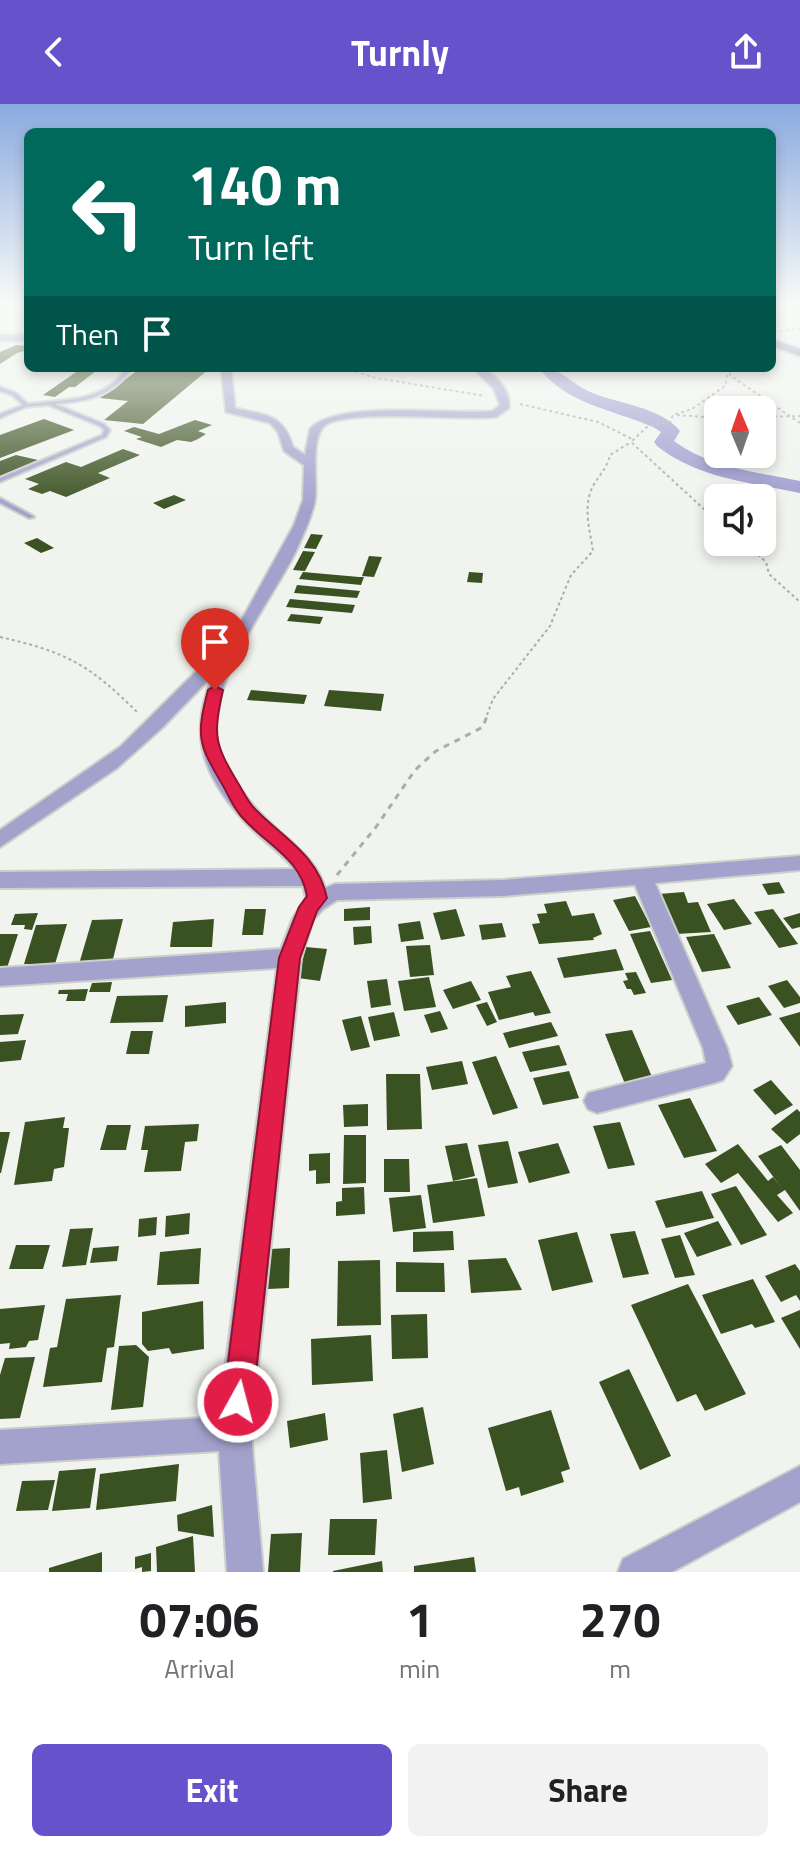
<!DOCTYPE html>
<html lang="en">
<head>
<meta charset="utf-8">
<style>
	:root { --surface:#fff; --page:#f2f2f2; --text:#202124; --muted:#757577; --accent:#6652cb }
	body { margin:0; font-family:"Titillium Web",sans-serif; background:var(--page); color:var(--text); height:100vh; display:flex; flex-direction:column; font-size:30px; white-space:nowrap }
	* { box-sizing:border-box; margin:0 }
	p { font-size:26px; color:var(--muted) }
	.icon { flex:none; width:44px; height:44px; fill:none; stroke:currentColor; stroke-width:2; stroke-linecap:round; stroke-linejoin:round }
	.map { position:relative; height:1468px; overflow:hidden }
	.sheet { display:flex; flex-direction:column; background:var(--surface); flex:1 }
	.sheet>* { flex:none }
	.banner { position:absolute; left:24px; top:24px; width:752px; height:244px; border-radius:12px; box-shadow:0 4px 12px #0003; background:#00695c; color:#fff; overflow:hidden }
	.needle { width:52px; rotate:358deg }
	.controls { position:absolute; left:704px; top:292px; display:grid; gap:16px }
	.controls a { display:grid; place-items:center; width:72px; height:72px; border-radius:12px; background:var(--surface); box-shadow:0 4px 12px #0003; font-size:40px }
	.pin { position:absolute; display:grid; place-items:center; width:68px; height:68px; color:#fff; margin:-82px -34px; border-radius:50% 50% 50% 0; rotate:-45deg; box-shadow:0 0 8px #0007 }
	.pin .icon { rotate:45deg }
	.me { position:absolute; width:88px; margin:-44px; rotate:7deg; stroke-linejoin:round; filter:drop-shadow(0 0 6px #0008) }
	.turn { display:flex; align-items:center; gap:28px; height:168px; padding:0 32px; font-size:36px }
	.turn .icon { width:104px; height:104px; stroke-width:2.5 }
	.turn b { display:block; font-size:56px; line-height:68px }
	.then { display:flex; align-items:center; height:76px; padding:0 32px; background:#0003; gap:16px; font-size:30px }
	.eta { display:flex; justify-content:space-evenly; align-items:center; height:136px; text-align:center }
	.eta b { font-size:48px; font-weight:700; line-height:56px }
	.primary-button { display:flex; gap:16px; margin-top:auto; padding:16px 32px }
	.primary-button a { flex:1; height:92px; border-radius:12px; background:var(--accent); color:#fff; font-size:32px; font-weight:700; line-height:92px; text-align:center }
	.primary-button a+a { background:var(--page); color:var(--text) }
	header { display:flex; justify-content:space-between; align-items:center; height:104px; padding:0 32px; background:var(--accent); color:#fff; font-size:36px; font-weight:700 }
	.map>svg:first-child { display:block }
</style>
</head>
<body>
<header><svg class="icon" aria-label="back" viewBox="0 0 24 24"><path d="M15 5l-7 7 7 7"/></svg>Turnly<svg class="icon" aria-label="share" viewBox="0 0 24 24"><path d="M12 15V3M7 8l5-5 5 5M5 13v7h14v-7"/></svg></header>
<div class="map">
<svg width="800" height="1468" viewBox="0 0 800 1468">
	<rect width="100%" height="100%" fill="#f0f3ee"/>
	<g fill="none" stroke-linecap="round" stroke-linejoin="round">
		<path fill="#9d9bd1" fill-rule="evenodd" d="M539 264C562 264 568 277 588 287 616 300 660 302 680 327L674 337C710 364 758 368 800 377V389C752 379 697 374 657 342L654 338 661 328 653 323C614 306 566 300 539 264Z"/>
	</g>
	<path fill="#3a5121" d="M16 241 27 242 25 244 28 246 17 249 0 260V248Z
		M82 264H100L75 283H69L55 293 43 291Z
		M159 264 209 265 143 320 104 316 128 297 100 294 138 266 154 268Z
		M44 315 74 326 0 354V331Z
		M195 316 212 321 198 327 206 330 198 335 191 338 177 336 161 343 136 335 142 333 124 327 134 323 159 330Z
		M123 345 140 351 98 369 110 374 66 393 50 387 42 390 28 385 39 380 25 375 66 358 81 363Z
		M16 351 38 356 0 372V357Z
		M174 391 186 396 164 405 153 399Z
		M311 430 323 431 316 445 304 444Z
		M37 434 54 444 41 449 24 439Z
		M303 447 315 448 305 467 293 466Z
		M369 452 382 453 374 473 362 472Z
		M303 468 359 473H364L361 481 299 475Z
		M469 468 483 469 482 479 467 478Z
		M297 481 360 487 357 494 294 489Z
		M290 495 355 501 352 509 286 503Z
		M291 510 323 513 320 520 287 517Z
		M251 586 307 591 304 600 247 596Z
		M329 586 384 590 381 607 324 602Z
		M779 778 785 789 768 791 762 780Z
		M684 788 688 799 698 798 711 828 676 830 659 790Z
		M635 792 651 823 629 827 613 796Z
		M734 795 752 820 724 826 707 800Z
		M566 797 572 812 594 809 602 830 593 834 594 836 539 840 532 820 540 819 537 810 547 809 544 800Z
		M370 803V816L344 817V805Z
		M245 805H266L263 831H242Z
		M456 805 465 832 441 836 433 809Z
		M773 805 798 840 779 844 754 808Z
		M38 809 32 826 24 825 25 821H11L15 810Z
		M800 809V823L792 825 783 814Z
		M123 815 112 859 79 860 92 816Z
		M214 815 212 843H170L173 818Z
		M420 817 424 835 401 838 398 820Z
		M502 819 506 833 482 836 479 821Z
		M67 820 55 860H24L36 821Z
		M371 822 372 839 354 841 353 823Z
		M650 827 672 876 651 879 630 830Z
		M0 830H18L7 864 0 865Z
		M714 830 731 864 702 868 686 833Z
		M430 841 434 871 410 873 406 842Z
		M306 843 327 845 320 877 298 874Z
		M616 845 624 866 564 874 557 854Z
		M531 867 551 909 535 912 533 908 499 916 488 888 511 883 506 872Z
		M636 868 646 889 634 891 631 885H627L623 877 628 876 625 869Z
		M429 873 436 903 404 907 398 877Z
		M387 875 391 901 371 904 367 877Z
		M787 876 800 893V899L784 904 768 882Z
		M471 877 481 896 453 905 443 886Z
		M112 878 110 888H89L92 879Z
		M88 885 85 897H66L68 890H58L59 886Z
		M168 891 163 918 110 919 117 892Z
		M759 893 772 911 738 921 726 902Z
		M226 898V919L185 923V902Z
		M487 898 497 918 487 922 476 901Z
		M440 907 448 925 431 929 424 911Z
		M394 908 400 932 374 937 368 913Z
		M800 908V943L779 914Z
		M24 910 18 930 0 931V911Z
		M361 912 370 943 351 947 342 916Z
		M551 918 558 932 509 944 503 929Z
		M632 926 655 980 627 985 605 930Z
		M131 927H153L149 950H126Z
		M26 936 21 956 0 958V938Z
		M559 941 567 961 530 968 522 948Z
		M496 952 518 1004 493 1011 472 958Z
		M462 957 468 980 432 986 426 963Z
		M569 967 579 994 543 1001 533 974Z
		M386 970H420L422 1025 387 1026Z
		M771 976 793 1001 775 1011 753 986Z
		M690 994 717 1047 684 1054 658 1001Z
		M368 1000V1022L344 1023 343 1001Z
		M797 1005 800 1008V1030L787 1040 771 1025Z
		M65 1013 63 1024H69L64 1063 54 1065 52 1077 14 1081 25 1018Z
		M620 1018 635 1061 608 1065 593 1022Z
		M199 1020 197 1037 185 1038 181 1067 144 1068 148 1046H141L145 1022Z
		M107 1021H131L126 1046H100Z
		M0 1028H10L1 1069H0Z
		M344 1031H366V1079L343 1080Z
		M508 1037 518 1079 488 1084 478 1041Z
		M467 1039 475 1072 453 1077 445 1042Z
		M558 1039 570 1069 529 1079 518 1048Z
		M738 1040 768 1077 773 1073 780 1082 758 1052 781 1041 800 1066V1107L785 1086 777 1091 793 1109 778 1118 738 1069 721 1079 705 1060Z
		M330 1049V1079L316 1080V1066L309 1067V1050Z
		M384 1055H409L410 1088H384Z
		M477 1074 485 1112 433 1119 427 1081Z
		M736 1082 767 1131 741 1141 711 1090Z
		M364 1083 365 1110 336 1112V1098L342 1097V1084Z
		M702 1087 714 1114 666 1124 655 1097Z
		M421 1091 426 1124 393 1128 389 1094Z
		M190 1109 189 1130 165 1133 166 1112Z
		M157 1113 156 1131 138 1133 139 1115Z
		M718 1117 732 1141 697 1153 684 1129Z
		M93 1124 86 1161 62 1163 70 1125Z
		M453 1127 454 1146 413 1148V1128Z
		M635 1127 649 1170 623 1174 610 1130Z
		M577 1128 593 1178 552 1187 538 1136Z
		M680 1131 695 1171 675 1174 661 1135Z
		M16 1141H50L43 1165H9Z
		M119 1142 117 1157 90 1159 93 1144Z
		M201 1144 199 1180 157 1181 160 1148Z
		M290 1144 289 1184 268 1185 270 1145Z
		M506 1154 522 1186 471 1189 468 1156Z
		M380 1156 381 1221 337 1222 338 1157Z
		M396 1158 444 1159 445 1188H396Z
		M795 1160 800 1167V1197L796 1191 781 1198 765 1172Z
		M753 1175 775 1218 755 1224 752 1220 721 1230 702 1191Z
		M688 1180 746 1290 705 1307 696 1290 677 1298 631 1201Z
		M121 1191 114 1243 107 1244 102 1278 43 1283 50 1244 57 1243 66 1195Z
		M203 1197 204 1245 172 1250 169 1244 148 1247 142 1240V1208Z
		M45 1201 38 1236 29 1237 26 1243 9 1245 10 1239 0 1240V1205Z
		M800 1206V1245L781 1214Z
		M427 1210 428 1254 392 1255 391 1211Z
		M371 1231 373 1277 312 1281 311 1235Z
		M136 1241 149 1253 143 1303 111 1306 119 1242Z
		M35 1253 20 1314 0 1315V1271L5 1254Z
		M629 1265 671 1352 640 1366 599 1278Z
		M423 1303 434 1360 402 1368 393 1310Z
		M551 1306 570 1365 561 1368 564 1378 521 1392 519 1383 506 1387 488 1324Z
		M325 1309 328 1336 290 1344 287 1317Z
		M387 1346 392 1395 363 1399 360 1349Z
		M179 1360 176 1397 96 1406 100 1370Z
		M96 1364 90 1404 52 1407 59 1367Z
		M55 1376 48 1406 16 1407 22 1377Z
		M212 1401 214 1433 178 1427 177 1411Z
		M330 1415H377L375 1451H328Z
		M302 1429 300 1468H268L271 1430Z
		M193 1432 195 1468H157L156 1443Z
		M102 1448V1468H49V1464Z
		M151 1449V1467L142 1468V1463L135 1465V1453Z
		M474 1453 476 1468H414V1462Z
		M382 1457 383 1468H333V1467Z"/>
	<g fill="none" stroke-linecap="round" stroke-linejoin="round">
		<defs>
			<path id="lane" d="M121 264H126L129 268C109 294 86 297 55 300L104 320 110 326 106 333 0 378V374L102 331 104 326 100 322 48 301 26 303 0 314V310L23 301 12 291 0 287V283L16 289 28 300C64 295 99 299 124 268Z
				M0 394 33 412 34 413 29 414 0 399Z"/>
			<path id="street" d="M0 231H28V237H0Z
				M221 264H231L235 304C266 312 283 309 293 343L305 351 310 325C337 295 450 311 493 307L500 301 494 285 473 264C492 264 511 285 509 304L496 313C457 317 355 305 327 320 309 330 318 378 315 396 312 413 303 431 296 447 271 499 199 586 219 647 227 670 246 695 263 712 286 736 315 752 325 784L335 780 503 776 800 752V766L655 779 727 944 732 962 723 976 714 979 597 1009 588 1005 584 997 588 989 706 959 703 944 635 781 503 792 337 796 323 805 313 816 301 854 251 1329 263 1468H227L219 1347 0 1360V1326L219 1313 277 864 0 882V864L281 845 293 814 306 794 303 782 0 784V768L294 765C281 748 263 737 249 722 204 675 186 631 214 570L163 623 117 664 0 743V726L120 643 223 541 229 539 294 421 303 396 304 361 284 347 278 328 270 319 226 308Z
				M800 1362V1398L672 1468H618L623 1455Z"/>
			<path id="secondary" d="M772 235 800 245V252L772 242Z"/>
		</defs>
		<use href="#lane" stroke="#cdcfcb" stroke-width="4"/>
		<use href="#street" stroke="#cdcfcb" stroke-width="4"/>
		<use href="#secondary" stroke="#cdcfcb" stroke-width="4"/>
		<path stroke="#abadaa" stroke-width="2" stroke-dasharray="3 3" stroke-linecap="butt" d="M780 227 800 225
			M344 264 376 274 485 292
			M726 264 731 272 800 319
			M520 300 598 318 632 335
			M677 311 718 314
			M762 313 800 312
			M718 418 631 338 648 322 670 318 673 311 692 305 725 282 728 268
			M745 438 766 458 769 470 800 498
			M0 533C67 548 90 561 139 610
			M487 611 493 595 550 522 571 471 593 447C590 427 583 404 592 384 598 372 607 365 610 351L631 338"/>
		<path stroke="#abadaa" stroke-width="3" stroke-dasharray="6 6" stroke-linecap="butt" d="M337 771 376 723 415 666 436 647 483 623 488 609"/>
		<use href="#lane" fill="#a3a2cd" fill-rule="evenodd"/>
		<use href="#street" fill="#a3a2cd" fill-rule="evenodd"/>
		<use href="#secondary" fill="#7e7bb9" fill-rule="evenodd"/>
	</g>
	<linearGradient id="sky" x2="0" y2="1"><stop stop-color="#8aaadf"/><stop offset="0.49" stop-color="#f8faf7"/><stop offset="1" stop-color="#f8faf7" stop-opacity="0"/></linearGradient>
	<rect width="800" height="407" fill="url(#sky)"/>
	<path fill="#e11d48" stroke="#92132f" stroke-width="2" d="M215 582 223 586C213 632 214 639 238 679 243 687 248 698 255 705 284 735 318 751 327 794L317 807 300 854 253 1298 248 1308 238 1312 228 1308 223 1298 279 854 299 803 307 792C300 753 265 740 241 712 233 703 228 690 222 680 198 639 196 633 208 586Z"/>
</svg>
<div class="controls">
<a><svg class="needle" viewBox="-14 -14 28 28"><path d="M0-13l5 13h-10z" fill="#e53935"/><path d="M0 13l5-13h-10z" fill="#757577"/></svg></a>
<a><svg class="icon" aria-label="sound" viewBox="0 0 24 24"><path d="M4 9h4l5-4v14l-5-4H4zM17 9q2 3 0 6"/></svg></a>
</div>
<div class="pin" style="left:215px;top:586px;background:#d93025"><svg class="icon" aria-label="arrive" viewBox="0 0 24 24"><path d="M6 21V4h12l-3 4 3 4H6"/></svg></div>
<svg class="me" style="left:238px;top:1298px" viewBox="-20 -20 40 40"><circle r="17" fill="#e11d48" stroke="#fff" stroke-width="3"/><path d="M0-11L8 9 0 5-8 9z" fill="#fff"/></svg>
<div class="banner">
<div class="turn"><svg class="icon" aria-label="left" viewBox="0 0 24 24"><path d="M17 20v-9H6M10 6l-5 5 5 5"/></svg><div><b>140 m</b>Turn left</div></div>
<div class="then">Then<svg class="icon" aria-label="arrive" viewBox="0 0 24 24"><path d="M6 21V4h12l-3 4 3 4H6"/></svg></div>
</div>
</div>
<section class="sheet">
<div class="eta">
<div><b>07:06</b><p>Arrival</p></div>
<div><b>1</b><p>min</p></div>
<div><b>270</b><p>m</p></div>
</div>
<div class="primary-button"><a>Exit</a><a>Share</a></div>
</section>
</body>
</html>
